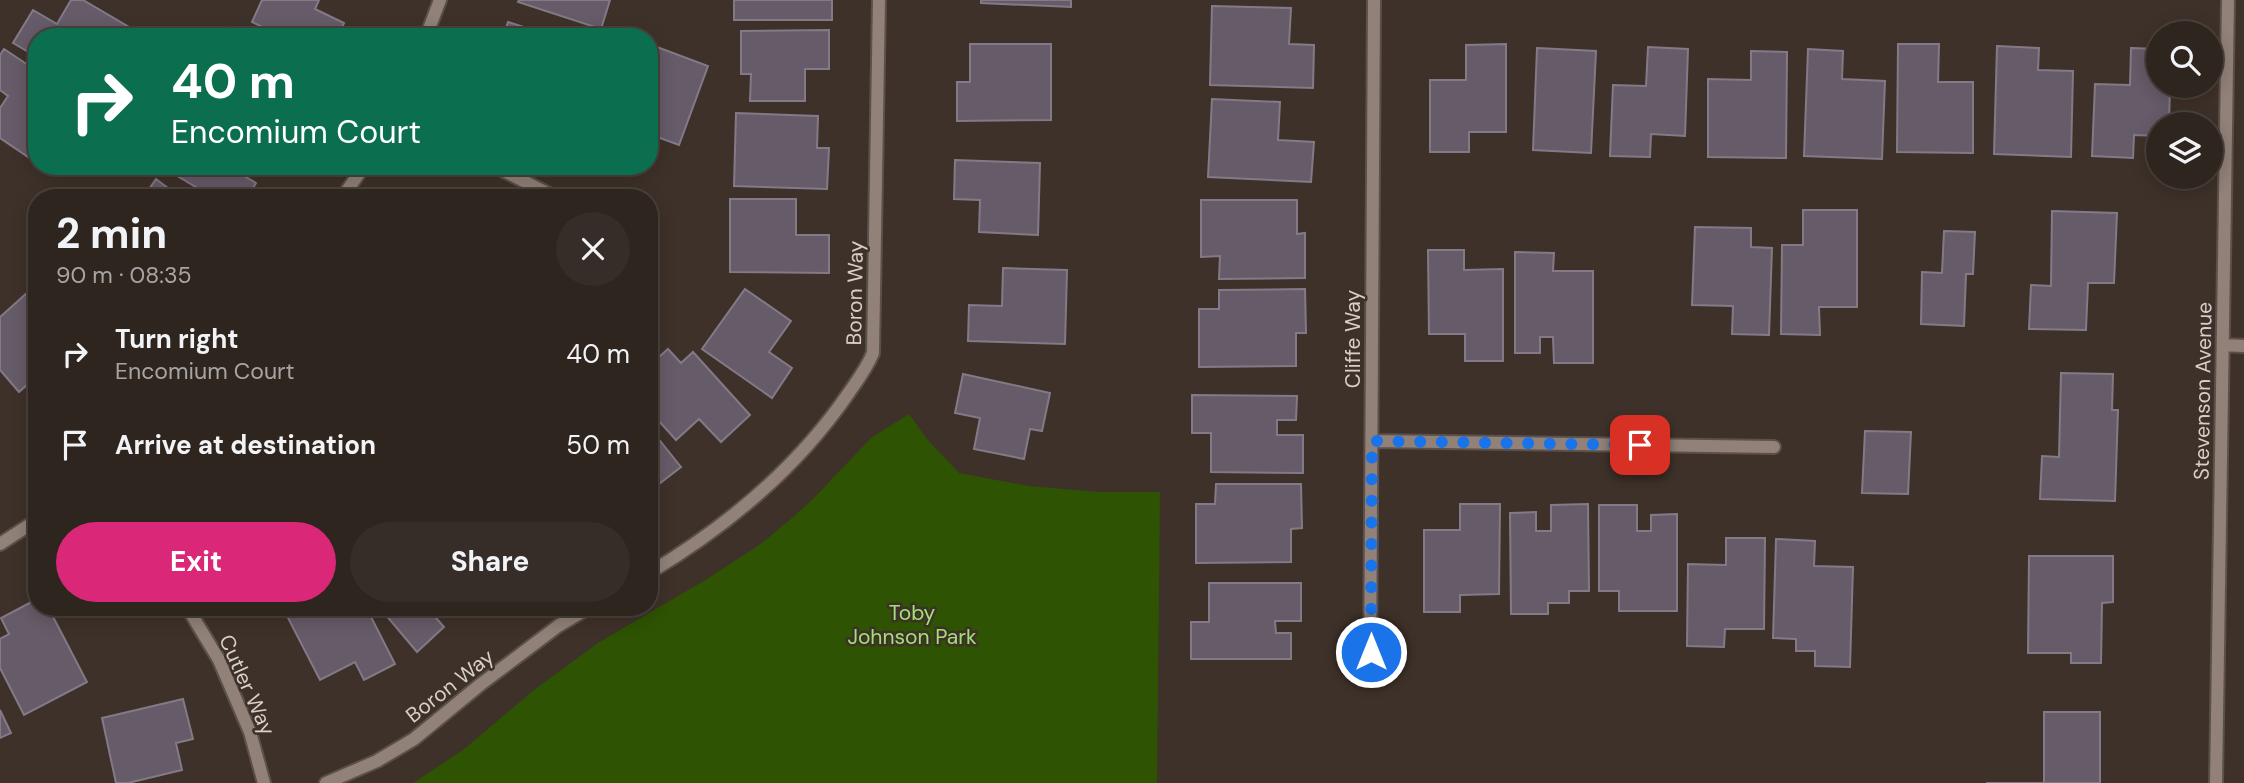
<!DOCTYPE html>
<html lang="en">
<head>
<meta charset="utf-8">
<style>
	:root { --surface:#2e251f; --page:#362d28; --text:#f1f3f6; --muted:#a7a5a4; --line:#49423d; --accent:#db2777 }
	body { margin:0; font-family:"DM Sans",sans-serif; background:var(--page); color:var(--text); height:100vh; display:flex; flex-direction:column; font-size:26px; white-space:nowrap }
	* { box-sizing:border-box; margin:0 }
	p { font-size:23px; color:var(--muted) }
	.icon { flex:none; width:38px; height:38px; fill:none; stroke:currentColor; stroke-width:2; stroke-linecap:round; stroke-linejoin:round }
	.map { position:relative; flex:1; overflow:hidden }
	.drawer { position:absolute; left:28px; top:189px; width:630px; height:427px; display:flex; flex-direction:column; background:var(--surface); border-radius:28px; box-shadow:0 4px 18px #0003,0 0 0 2px var(--line) }
	.drawer>* { flex:none }
	.guide { position:absolute; left:28px; top:28px; width:630px; height:147px; border-radius:28px; box-shadow:0 4px 18px #0003,0 0 0 2px var(--line); background:#0b6e4f; color:#fff; overflow:hidden }
	.buttons { position:absolute; left:2146px; top:21px; display:grid; gap:14px }
	.buttons a { display:grid; place-items:center; width:77px; height:77px; border-radius:50%; background:var(--surface); box-shadow:0 4px 18px #0003,0 0 0 2px var(--line); font-size:35px }
	.pin { position:absolute; display:grid; place-items:center; width:60px; height:60px; color:#fff; margin:-30px; border-radius:14px; box-shadow:0 4px 10px #0006 }
	.me { position:absolute; width:77px; margin:-38px; rotate:0deg; stroke-linejoin:round; filter:drop-shadow(0 0 5px #0008) }
	.turn { display:flex; align-items:center; gap:24px; height:147px; padding:0 28px; font-size:32px }
	.turn .icon { width:91px; height:91px; stroke-width:2.5 }
	.turn b { display:block; font-size:49px; line-height:60px }
	.round { display:grid; place-items:center; flex:none; width:74px; height:74px; border-radius:37px; background:var(--page) }
	.summary { display:flex; align-items:center; justify-content:space-between; height:119px; padding:0 28px }
	h1 { font-size:42px; font-weight:700; line-height:52px }
	.action { display:flex; gap:14px; margin-top:auto; padding:14px 28px }
	.action a { flex:1; height:80px; border-radius:42px; background:var(--accent); color:#fff; font-size:28px; font-weight:700; line-height:80px; text-align:center }
	.action a+a { background:var(--page); color:var(--text) }
	ul { padding:0; list-style:none }
	li { display:flex; align-items:center; gap:21px; height:91px; padding:0 28px }
	li div { flex:1 }
	li b { display:block; font-size:26px }
	li em { font-style:normal }
	.map>svg:first-child { display:block }
</style>
</head>
<body>
<div class="map">
<svg width="2244" height="783" viewBox="0 0 2244 783">
	<rect width="100%" height="100%" fill="#3e3129"/>
	<path fill="#2d5303" d="M909 414 927 439 959 473 1029 486 1098 492H1160L1157 783H413L463 750 534 690 598 643 707 579 762 543 791 519 814 498 871 438Z"/>
	<path fill="#665b68" stroke="#847a87" stroke-width="2" d="M71 0H83L136 31 132 37H37V57L13 43 33 10 57 24Z
		M262 0H319L315 9 344 23 338 37H283L252 22Z
		M519 0H610L601 29 518 2Z
		M734 0H832V20H734Z
		M981 0H1071V7L981 3Z
		M1212 6 1291 8 1289 44 1314 45 1313 88 1210 85Z
		M508 22 555 37H503Z
		M232 27 253 37H228Z
		M829 30V69H805V101H750L751 74H741V31Z
		M649 44 708 66 679 145 649 134V122L654 109 649 107Z
		M970 44H1051V120L957 121V82H970Z
		M1506 44V132H1469V152H1430V80H1466V45Z
		M1898 44H1939L1938 82H1973V153L1897 152Z
		M1997 46 2039 48 2038 70 2073 71 2071 157 1994 154Z
		M1648 47 1688 49 1685 136 1651 134 1650 157 1610 156 1613 85 1646 86Z
		M1537 48 1596 51 1591 153 1533 150Z
		M2131 48 2158 49V86H2170L2169 124H2158V136L2134 135 2133 158 2092 156 2095 84 2130 85Z
		M4 49 37 71V163L0 138V108L8 96 0 90V55Z
		M1808 49 1843 51 1842 79 1885 81 1882 159 1804 156Z
		M1751 51 1787 52 1786 158 1708 157V79L1751 80Z
		M1212 99 1280 102 1278 140 1314 142 1311 182 1208 177Z
		M736 113 818 116 817 148H829L827 189 734 186Z
		M955 160 1040 163 1038 235 979 232 980 200 954 199Z
		M179 166H253L246 177 256 183 247 198H214L174 174Z
		M156 179 181 198H143Z
		M730 199H796V235H829V273L730 272Z
		M1201 200H1297V234L1305 233V278L1219 279 1220 256 1201 257Z
		M1803 210H1857V307H1819L1820 335 1781 334 1782 245H1803Z
		M2052 211 2117 213 2114 283H2088L2086 330 2029 329 2031 285 2051 286Z
		M1695 227 1751 228V247L1772 248 1769 335 1732 334 1733 306 1692 305Z
		M1944 231 1975 232 1973 274H1966L1964 326 1921 324 1922 272 1942 273Z
		M1428 250H1464V270L1503 269V361H1465V334H1429Z
		M1515 252 1554 253 1553 271H1593V363H1554L1553 337H1540V353H1515Z
		M1003 268 1067 270 1065 344 968 341 969 305 1002 306Z
		M745 289 791 321 769 352 792 368 772 398 702 349Z
		M1305 289 1306 333H1296V366L1199 367V309H1219V290Z
		M28 292 37 302V376L19 392 0 370V317Z
		M668 349 681 363 693 352 750 415 721 442 699 419 676 440 649 410V366Z
		M2061 373 2113 374 2112 410H2118L2115 501 2040 499 2042 456 2059 457Z
		M963 374 1050 393 1042 431 1030 429 1024 459 974 449 980 418 955 413Z
		M1192 395 1297 396 1296 420H1277V435H1303V473L1211 472V433H1192Z
		M649 427 681 467 650 491 649 490Z
		M1865 431 1911 432 1908 494 1862 493Z
		M1216 484H1301L1302 528 1291 529V562L1196 563V504H1215Z
		M1460 504H1500L1499 594 1460 595V612H1424V530H1460Z
		M1588 504 1589 591H1569V603H1548V614H1511L1510 513 1536 512V531H1551V505Z
		M1599 505H1637V531H1651V515L1677 514V611H1619V591H1599Z
		M1726 538H1765L1764 629H1725L1724 647 1687 646 1688 564 1726 565Z
		M1776 539 1815 541 1814 566 1853 567 1850 667 1815 666V651H1796V639L1773 638Z
		M2029 556H2113V602L2102 603 2101 663H2071V653H2028Z
		M1209 583H1301V621H1275L1276 633H1291V659H1191V622H1209Z
		M37 599V607H48L87 682 24 715 0 668V639L9 634 1 618Z
		M304 607H366L395 664 364 680 355 662 320 680 287 616Z
		M379 607H434L430 611 444 627 417 652Z
		M183 699 193 739 176 743 182 770 128 783H116L102 718Z
		M0 710 11 733 0 738Z
		M2044 712H2100V783H1986H2044Z"/>
	<g fill="none" stroke-linecap="round" stroke-linejoin="round">
		<defs>
			<path id="minor" d="M426 37 440 0
				M494 166 557 198
				M342 198 364 166
				M2223 345 2244 346
				M1372 441 1774 447
				M0 544 37 520
				M649 573C726 527 797 468 848 394 857 381 867 368 873 353L879 0
				M187 607 219 660 250 732 264 783
				M1370 678 1374 0
				M326 783 377 761 414 739 481 684 558 626 590 607
				M2216 783 2228 0"/>
		</defs>
		<use href="#minor" stroke="#5b504a" stroke-width="16"/>
		<use href="#minor" stroke="#918178" stroke-width="12"/>
	</g>
	<g fill="none" stroke-linecap="round" stroke-linejoin="round">
		<path stroke="#1a73e8" stroke-width="12" stroke-dasharray="0 21.6" d="M1371 652 1372 441 1640 445"/>
	</g>
	<g text-anchor="middle" stroke-width="5" stroke-linejoin="round" paint-order="stroke">
		<g font-size="21" fill="#d8cfcb" stroke="#3e3129">
			<text transform="translate(855 293) rotate(-89)" y="7">Boron Way</text>
			<text transform="translate(1353 339) rotate(-90)" y="7">Cliffe Way</text>
			<text transform="translate(2203 391) rotate(-89)" y="7">Stevenson Avenue</text>
			<text transform="translate(247 685) rotate(66)" y="7">Cutler Way</text>
			<text transform="translate(450 686) rotate(-38)" y="7">Boron Way</text>
		</g>
		<g font-size="21" fill="#a2e075" stroke="#3e3129">
			<text x="912" y="620">Toby<tspan x="912" dy="24">Johnson Park</tspan></text>
		</g>
	</g>
</svg>
<div class="buttons">
<a><svg class="icon" aria-label="search" viewBox="0 0 24 24"><circle cx="10" cy="10" r="6"/><path d="M15 15l6 6"/></svg></a>
<a><svg class="icon" aria-label="layers" viewBox="0 0 24 24"><path d="M12 4l9 5-9 5-9-5zM3 14l9 5 9-5"/></svg></a>
</div>
<div class="pin" style="left:1640px;top:445px;background:#d93025"><svg class="icon" aria-label="arrive" viewBox="0 0 24 24"><path d="M6 21V4h12l-3 4 3 4H6"/></svg></div>
<svg class="me" style="left:1371px;top:652px" viewBox="-20 -20 40 40"><circle r="17" fill="#1a73e8" stroke="#fff" stroke-width="3"/><path d="M0-11L8 9 0 5-8 9z" fill="#fff"/></svg>
<div class="guide">
<div class="turn"><svg class="icon" aria-label="right" viewBox="0 0 24 24"><path d="M7 20v-9h11M14 6l5 5-5 5"/></svg><div><b>40 m</b>Encomium Court</div></div>
</div>
<section class="drawer">
<div class="summary"><div><h1>2 min</h1><p>90 m · 08:35</p></div><a class="round"><svg class="icon" aria-label="close" viewBox="0 0 24 24"><path d="M6 6l12 12M18 6L6 18"/></svg></a></div>
<ul>
<li><svg class="icon" aria-label="right" viewBox="0 0 24 24"><path d="M7 20v-9h11M14 6l5 5-5 5"/></svg><div><b>Turn right</b><p>Encomium Court</p></div><em>40 m</em></li>
<li><svg class="icon" aria-label="arrive" viewBox="0 0 24 24"><path d="M6 21V4h12l-3 4 3 4H6"/></svg><div><b>Arrive at destination</b></div><em>50 m</em></li>
</ul>
<div class="action"><a>Exit</a><a>Share</a></div>
</section>
</div>
</body>
</html>
